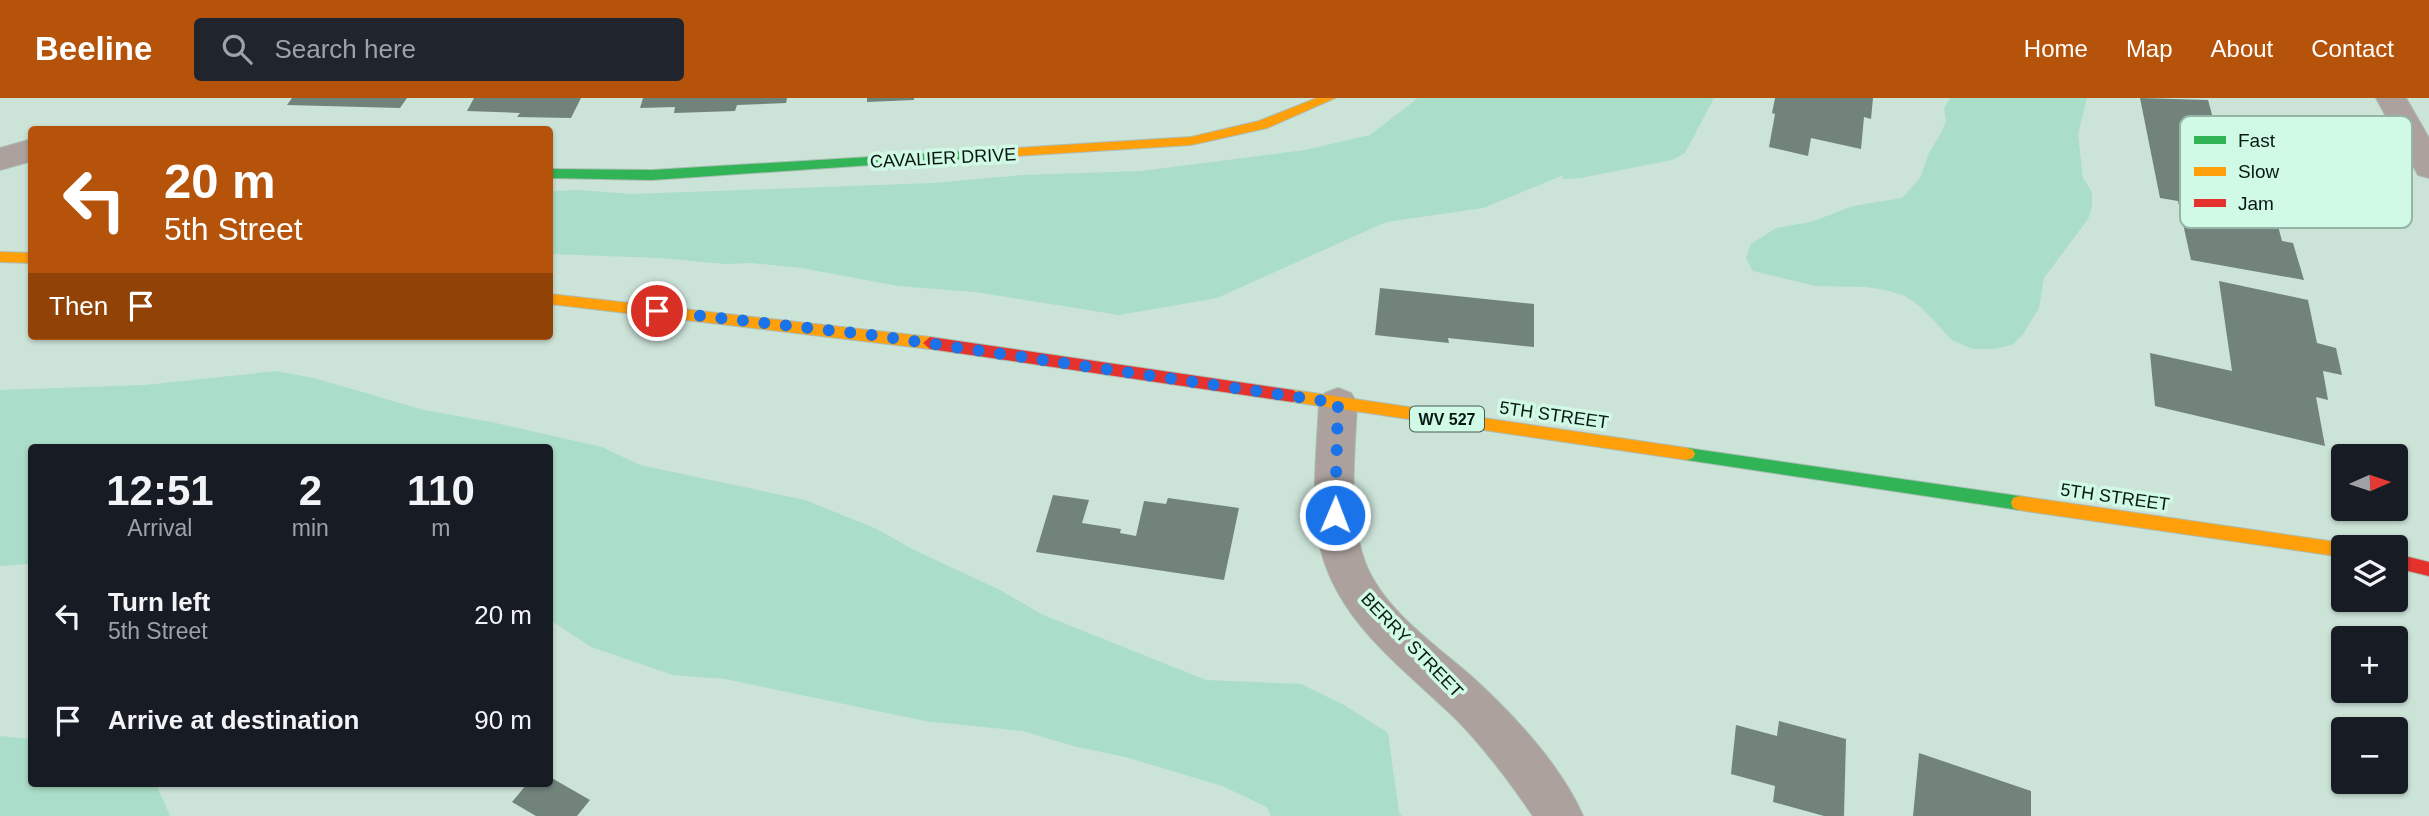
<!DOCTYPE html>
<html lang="en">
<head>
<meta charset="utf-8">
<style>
	:root { --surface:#171b24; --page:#20242c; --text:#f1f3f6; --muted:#9ea1a6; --accent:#b45309 }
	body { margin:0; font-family:Helvetica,sans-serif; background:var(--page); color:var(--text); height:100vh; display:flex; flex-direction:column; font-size:26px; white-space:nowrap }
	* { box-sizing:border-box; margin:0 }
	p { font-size:23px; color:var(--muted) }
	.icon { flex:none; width:38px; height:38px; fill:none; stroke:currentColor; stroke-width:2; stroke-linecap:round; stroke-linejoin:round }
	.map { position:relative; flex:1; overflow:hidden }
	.panel { position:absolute; left:28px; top:346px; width:525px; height:343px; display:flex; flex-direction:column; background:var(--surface); border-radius:7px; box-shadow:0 2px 5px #0004 }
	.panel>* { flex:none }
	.top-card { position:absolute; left:28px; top:28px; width:525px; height:214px; border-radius:7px; box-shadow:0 2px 5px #0004; background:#b45309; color:#fff; overflow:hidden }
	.needle { width:46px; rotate:87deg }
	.tools { position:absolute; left:2331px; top:346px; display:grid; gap:14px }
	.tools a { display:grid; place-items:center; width:77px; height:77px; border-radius:7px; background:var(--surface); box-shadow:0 2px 5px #0004; font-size:35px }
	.pin { position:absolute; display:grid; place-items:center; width:60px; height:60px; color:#fff; margin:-30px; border:4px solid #fff; border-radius:50%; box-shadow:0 2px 7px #0007 }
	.me { position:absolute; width:77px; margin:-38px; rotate:1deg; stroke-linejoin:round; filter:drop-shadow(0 0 5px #0008) }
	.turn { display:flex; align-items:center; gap:24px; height:147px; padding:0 21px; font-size:32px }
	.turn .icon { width:91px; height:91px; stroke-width:2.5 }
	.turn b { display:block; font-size:49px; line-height:60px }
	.then { display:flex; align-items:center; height:66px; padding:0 21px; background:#0003; gap:14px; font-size:26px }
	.eta { display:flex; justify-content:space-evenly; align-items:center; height:119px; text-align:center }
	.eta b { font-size:42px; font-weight:800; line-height:49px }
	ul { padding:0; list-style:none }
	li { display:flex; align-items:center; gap:21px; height:105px; padding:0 21px }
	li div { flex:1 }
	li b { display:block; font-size:26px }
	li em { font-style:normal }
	header { display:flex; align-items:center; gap:42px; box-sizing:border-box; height:98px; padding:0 35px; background:var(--accent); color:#fff }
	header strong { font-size:33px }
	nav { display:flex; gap:38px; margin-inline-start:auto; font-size:24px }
	.search { width:490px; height:63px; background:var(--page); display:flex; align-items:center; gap:18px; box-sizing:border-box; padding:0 24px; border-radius:7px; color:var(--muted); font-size:26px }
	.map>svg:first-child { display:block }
</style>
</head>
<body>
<header>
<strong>Beeline</strong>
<div class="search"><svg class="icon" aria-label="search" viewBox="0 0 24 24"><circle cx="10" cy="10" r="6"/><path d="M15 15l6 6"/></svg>Search here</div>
<nav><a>Home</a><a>Map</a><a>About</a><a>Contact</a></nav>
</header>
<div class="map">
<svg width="2429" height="718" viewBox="0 0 2429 718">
	<rect width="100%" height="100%" fill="#cce3d8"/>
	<path fill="#aadec8" d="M1418 0H1714L1685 55 1672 62 1581 80 1562 81 1564 77 1483 110 1386 124 1217 200 1119 217 975 194 898 188 802 170 752 165 725 166 660 160 550 156V93L579 92 632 96 933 85 1023 77 1141 73 1305 52 1370 37Z
		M1950 0H2087L2078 36 2083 80 2092 94V109L2088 121 2044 180 2039 210 2023 236 2012 247 1993 251H1973L1952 242 1922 210 1905 198 1886 192 1866 189 1816 188 1753 173 1746 160 1751 146 1776 130 1811 124 1853 108 1902 100 1920 80 1929 55 1942 33 1946 23 1944 10Z
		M276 273 314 280 424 312 491 324 602 349 640 367 805 402 877 431 912 451 1000 492 1041 516 1206 582 1301 586 1344 607 1388 635 1399 715 1402 718H1271L1267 709 1222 688 1125 659 1073 648 1023 633 925 623 725 581 673 577 591 549 550 522V350H32L31 466 0 468V292L145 287Z
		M0 638 31 641 32 686H156L170 718H0Z"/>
	<path fill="#72837c" d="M292 0H407L400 10 287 7Z
		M474 0H581L571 20 517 19 520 15 467 13Z
		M643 0H787L786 5 737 7 735 13 674 15 675 9 640 10Z
		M867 0H914V2L867 4Z
		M1775 0H1873L1871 21 1864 19 1861 51 1811 40 1808 58 1769 49 1775 16 1772 15Z
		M2140 0 2208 2 2216 31 2254 37 2282 143 2293 145 2304 182 2191 162 2178 103 2160 100Z
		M2219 183 2308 202 2317 245 2336 250 2342 277 2323 273 2328 302 2316 299 2325 348 2155 308 2150 255 2232 273Z
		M1380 190 1534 206V249L1448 240 1449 245 1375 237Z
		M1053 397 1089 402 1082 425 1121 431 1120 435 1136 438 1144 403 1166 406 1168 400 1239 410 1224 482 1036 454Z
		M1779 623 1846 641 1844 718H1824L1773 704 1775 688 1731 676 1736 627 1777 638Z
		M1919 655 2031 693V718H1913Z
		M550 679 590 702 577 718H536L512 704 527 686H550Z"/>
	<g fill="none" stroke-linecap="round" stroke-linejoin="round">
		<defs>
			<path id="street" d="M2376 0H2406L2429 40V80L2418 77Z
				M32 41V63L0 72V50Z
				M1338 290 1351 295 1357 305C1355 357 1347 414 1365 464 1383 511 1434 546 1470 577 1511 614 1561 667 1583 718H1533C1510 684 1485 651 1457 622 1403 569 1335 523 1319 444 1311 398 1317 351 1319 305L1325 295Z"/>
			<path id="fast" d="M969 53 974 54V60L652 82 550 80V71L652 72Z
				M1687 350 2019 398 2025 400 2027 405 2025 410 2019 412 1687 362 1681 360 1679 356 1681 352Z"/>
			<path id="slow" d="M1317 0H1335L1267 30 1191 47 969 61 962 57 969 53 1191 39 1259 23Z
				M0 154 32 155V165L0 164Z
				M550 196 930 239 937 245 930 251 550 206Z
				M1293 292 1687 350 1693 352 1695 356 1693 360 1687 362 1293 304 1285 298Z
				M2019 398 2343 445 2350 450H2343V459L2019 412 2013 410 2011 405 2013 400Z"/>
			<path id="jam" d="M930 239 1293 292 1301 298 1293 304 930 251 923 245Z
				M2396 456 2429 464V478L2396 470Z"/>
		</defs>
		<use href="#street" stroke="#abbdb4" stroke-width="2"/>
		<use href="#fast" stroke="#abbdb4" stroke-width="2"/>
		<use href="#slow" stroke="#abbdb4" stroke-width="2"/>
		<use href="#jam" stroke="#abbdb4" stroke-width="2"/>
		<use href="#street" fill="#aca19d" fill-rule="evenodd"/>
		<use href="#fast" fill="#30b455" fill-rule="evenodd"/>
		<use href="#slow" fill="#ff9f0a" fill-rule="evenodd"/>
		<use href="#jam" fill="#e5322d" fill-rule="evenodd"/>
	</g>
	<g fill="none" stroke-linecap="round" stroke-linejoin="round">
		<path stroke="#1a73e8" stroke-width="12" stroke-dasharray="0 21.6" d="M657 213 872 237 1338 305 1335 417"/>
	</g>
	<g text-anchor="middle" stroke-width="7" stroke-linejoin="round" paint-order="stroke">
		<rect fill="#d0f9e6" stroke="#455c52" stroke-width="2" x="1410" y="308.5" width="74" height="25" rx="5"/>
		<g font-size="16" font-weight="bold" fill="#091912">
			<text x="1447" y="327">WV 527</text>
		</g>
		<g font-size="18" fill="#091912" stroke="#d0f9e6">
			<text transform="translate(943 60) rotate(-3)" y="6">CAVALIER DRIVE</text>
			<text transform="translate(1554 317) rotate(8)" y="6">5TH STREET</text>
			<text transform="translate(2115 399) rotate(8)" y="6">5TH STREET</text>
			<text transform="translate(1412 547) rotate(46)" y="6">BERRY STREET</text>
		</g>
	</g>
	<rect x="2180" y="18" width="232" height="112" rx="10" fill="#d0f9e6" stroke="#94b6a6" stroke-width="2"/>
	<rect x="2194" y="38" width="32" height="8" fill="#30b455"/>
	<rect x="2194" y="69" width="32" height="9" fill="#ff9f0a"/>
	<rect x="2194" y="101" width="32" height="8" fill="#e5322d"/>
	<g font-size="19" fill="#091912">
		<text x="2238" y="49">Fast</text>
		<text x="2238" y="80">Slow</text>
		<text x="2238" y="112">Jam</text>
	</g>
</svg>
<div class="tools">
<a><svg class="needle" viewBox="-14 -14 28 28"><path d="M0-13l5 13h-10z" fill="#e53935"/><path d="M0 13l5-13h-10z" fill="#9ea1a6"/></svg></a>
<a><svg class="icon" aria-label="layers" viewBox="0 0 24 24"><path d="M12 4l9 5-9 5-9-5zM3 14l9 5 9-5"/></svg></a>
<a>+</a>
<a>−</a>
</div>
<div class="pin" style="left:657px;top:213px;background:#d93025"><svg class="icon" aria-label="arrive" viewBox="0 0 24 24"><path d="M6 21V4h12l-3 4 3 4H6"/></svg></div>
<svg class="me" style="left:1335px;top:417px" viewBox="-20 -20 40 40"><circle r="17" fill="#1a73e8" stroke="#fff" stroke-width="3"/><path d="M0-11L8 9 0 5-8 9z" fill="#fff"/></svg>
<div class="top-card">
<div class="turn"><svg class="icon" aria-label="left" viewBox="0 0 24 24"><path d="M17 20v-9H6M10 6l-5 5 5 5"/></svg><div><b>20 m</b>5th Street</div></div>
<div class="then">Then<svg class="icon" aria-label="arrive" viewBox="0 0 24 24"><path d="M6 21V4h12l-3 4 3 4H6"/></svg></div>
</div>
<section class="panel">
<div class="eta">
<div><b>12:51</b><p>Arrival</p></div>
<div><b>2</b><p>min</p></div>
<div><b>110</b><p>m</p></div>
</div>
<ul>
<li><svg class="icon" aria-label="left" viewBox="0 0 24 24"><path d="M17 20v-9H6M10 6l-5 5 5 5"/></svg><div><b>Turn left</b><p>5th Street</p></div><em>20 m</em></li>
<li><svg class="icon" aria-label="arrive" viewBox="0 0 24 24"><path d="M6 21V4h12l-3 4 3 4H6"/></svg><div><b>Arrive at destination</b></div><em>90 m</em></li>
</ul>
</section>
</div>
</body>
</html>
